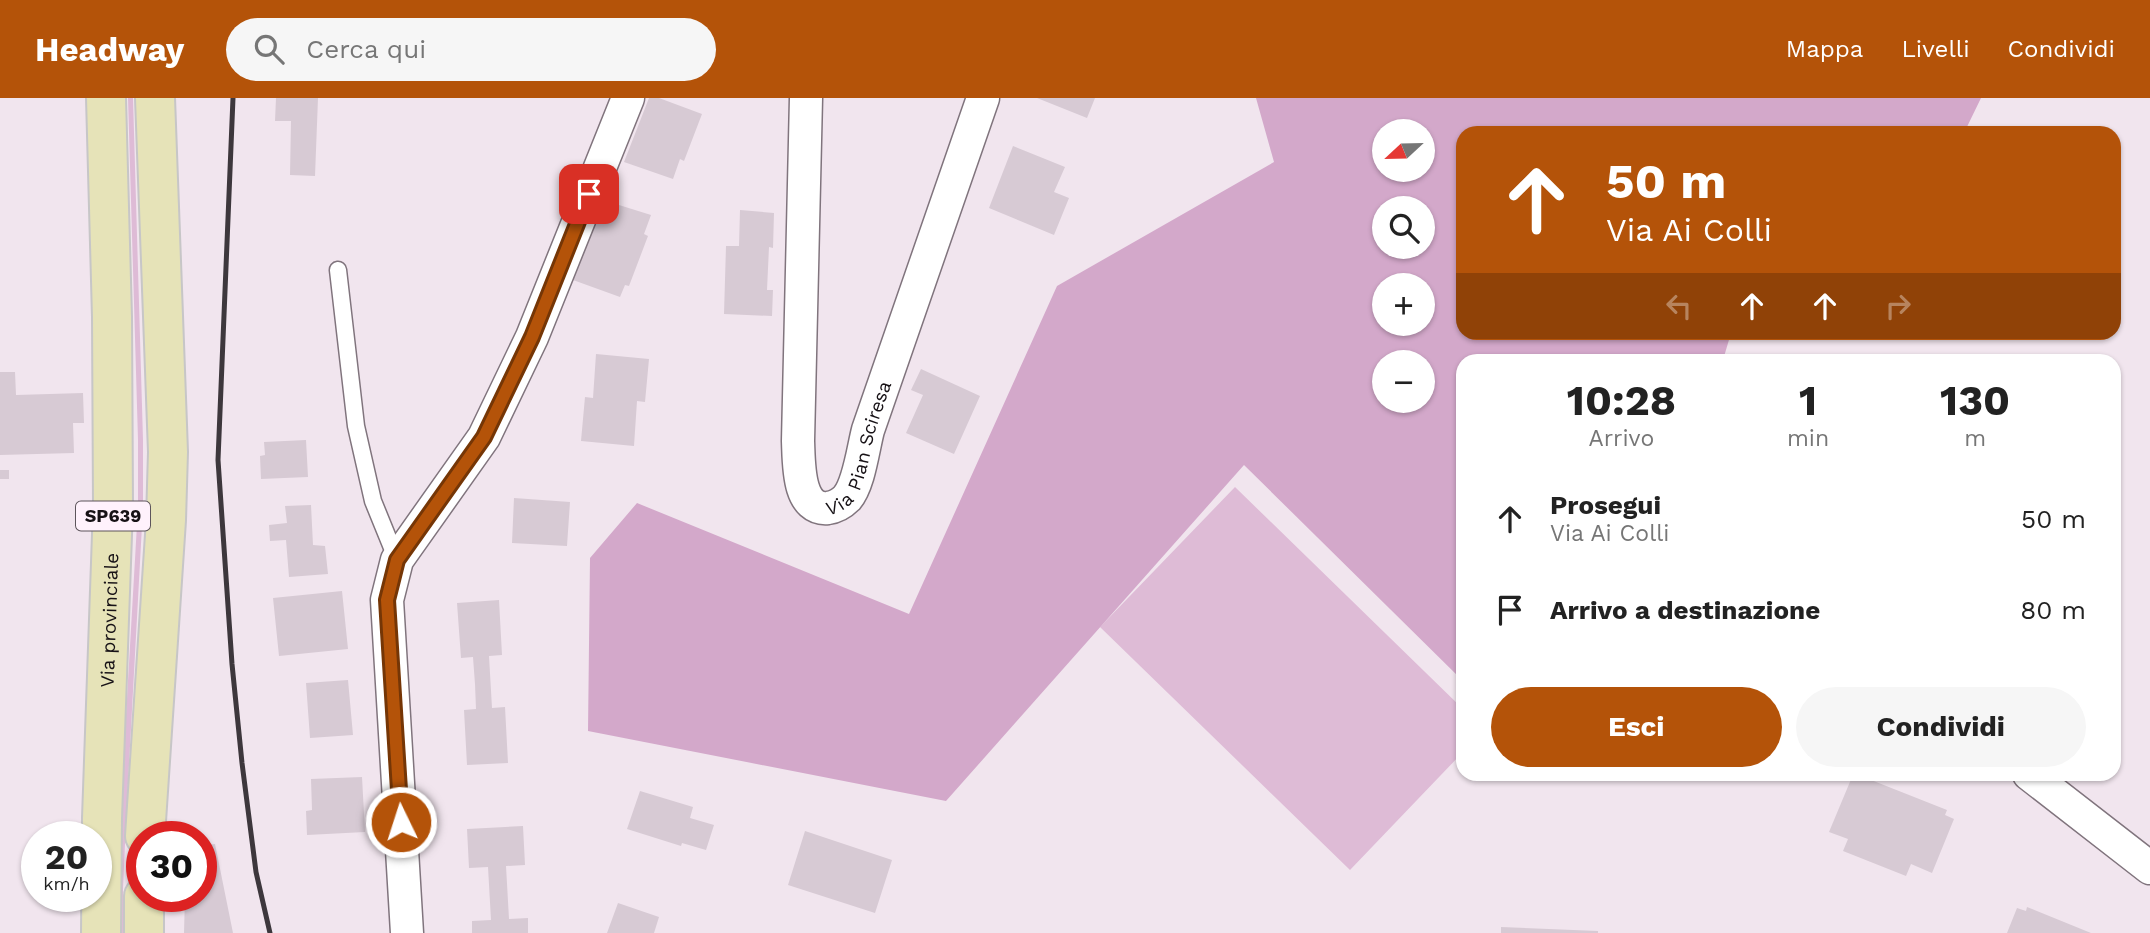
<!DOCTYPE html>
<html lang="it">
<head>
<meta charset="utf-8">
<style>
	:root { --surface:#fff; --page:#f6f6f6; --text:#222; --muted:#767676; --accent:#b45309 }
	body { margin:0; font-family:"Work Sans",sans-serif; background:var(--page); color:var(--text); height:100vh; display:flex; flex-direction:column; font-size:26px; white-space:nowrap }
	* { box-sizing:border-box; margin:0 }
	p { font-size:23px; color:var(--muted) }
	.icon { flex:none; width:38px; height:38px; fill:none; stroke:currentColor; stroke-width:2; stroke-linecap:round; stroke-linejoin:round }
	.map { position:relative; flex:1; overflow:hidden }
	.drawer { position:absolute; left:1456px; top:256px; width:665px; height:427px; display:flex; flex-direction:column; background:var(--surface); border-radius:21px; box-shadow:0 2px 5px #0004 }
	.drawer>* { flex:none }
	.hud { position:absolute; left:1456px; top:28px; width:665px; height:214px; border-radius:21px; box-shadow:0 2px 5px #0004; background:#b45309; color:#fff; overflow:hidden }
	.needle { width:46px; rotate:248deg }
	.controls { position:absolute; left:1372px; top:21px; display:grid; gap:14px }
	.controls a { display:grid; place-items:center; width:63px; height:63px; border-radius:50%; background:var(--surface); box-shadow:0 2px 5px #0004; font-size:35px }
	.speed { position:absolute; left:21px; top:723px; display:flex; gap:14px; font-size:35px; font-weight:700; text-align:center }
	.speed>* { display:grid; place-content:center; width:91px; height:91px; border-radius:50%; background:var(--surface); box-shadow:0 2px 5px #0004; line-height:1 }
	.speed small { font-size:18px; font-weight:400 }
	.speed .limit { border:10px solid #d22; background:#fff; color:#111 }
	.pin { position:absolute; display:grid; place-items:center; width:60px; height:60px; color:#fff; margin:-30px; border-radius:14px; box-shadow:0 4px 10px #0006 }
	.me { position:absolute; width:77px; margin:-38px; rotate:356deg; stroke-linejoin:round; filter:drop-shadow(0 0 5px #0008) }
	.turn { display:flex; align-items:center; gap:24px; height:147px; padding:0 35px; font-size:32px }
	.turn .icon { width:91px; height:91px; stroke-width:2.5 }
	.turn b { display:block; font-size:49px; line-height:60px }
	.lanes { display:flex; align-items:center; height:66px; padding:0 35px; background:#0003; justify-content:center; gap:35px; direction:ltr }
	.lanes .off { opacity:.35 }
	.eta { display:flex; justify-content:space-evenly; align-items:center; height:119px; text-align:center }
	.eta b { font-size:42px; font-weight:700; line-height:49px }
	.action { display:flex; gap:14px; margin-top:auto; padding:14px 35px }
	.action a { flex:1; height:80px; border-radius:42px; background:var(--accent); color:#fff; font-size:28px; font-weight:700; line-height:80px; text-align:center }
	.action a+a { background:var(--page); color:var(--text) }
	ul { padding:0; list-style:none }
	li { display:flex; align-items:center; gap:21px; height:91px; padding:0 35px }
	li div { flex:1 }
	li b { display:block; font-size:26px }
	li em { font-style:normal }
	header { display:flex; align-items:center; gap:42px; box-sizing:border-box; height:98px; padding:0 35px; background:var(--accent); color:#fff }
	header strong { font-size:33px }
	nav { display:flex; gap:38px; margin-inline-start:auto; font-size:24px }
	.search { width:490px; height:63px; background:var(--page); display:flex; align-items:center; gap:18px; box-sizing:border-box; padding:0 24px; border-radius:38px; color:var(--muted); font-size:26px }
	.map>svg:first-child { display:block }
</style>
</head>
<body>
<header>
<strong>Headway</strong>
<div class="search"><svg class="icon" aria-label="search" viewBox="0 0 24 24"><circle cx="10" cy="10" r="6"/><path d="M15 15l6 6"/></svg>Cerca qui</div>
<nav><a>Mappa</a><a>Livelli</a><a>Condividi</a></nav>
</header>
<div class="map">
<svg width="2150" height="835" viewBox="0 0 2150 835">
	<rect width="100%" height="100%" fill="#f1e5ee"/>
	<path fill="#debbd6" d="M128 0H133L143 342V409L126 722 123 792 124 835H119L120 722 138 409V342Z
		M1235 389 1463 611V654L1350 772 1100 529Z"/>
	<path fill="#d3a8ca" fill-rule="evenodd" d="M1256 0H1981L1964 35H1463V234L1731 235 1723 262H1463V583L1244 367 946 703 588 633 590 460 637 405 909 516 1057 188 1274 64ZM1384 33H1423V72H1384ZM1384 110H1423V149H1384ZM1384 187H1423V226H1384ZM1384 264H1423V303H1384Z"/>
	<path fill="#d7cad4" d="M276 0H318L315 78 290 77 291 23H275Z
		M649 0H659L702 16 684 63 680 61 673 81 624 64Z
		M1037 0H1095L1087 20Z
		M1013 48 1065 69 1054 94 1069 100 1054 137 989 110Z
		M603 102 651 117 644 136 648 138 629 188 625 187 620 199 573 182Z
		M740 112 774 115 773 150 769 149 767 192H773L772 218 724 216 726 148H739Z
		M596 256 649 261 645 304 637 303 634 348 581 343 585 299 593 300Z
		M921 271 980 298 954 356 906 335 923 297 911 292Z
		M0 274H15L16 297 83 295 84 325H73L74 355 0 357Z
		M306 342 308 379 261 381 260 358 265 357 264 344Z
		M0 372H9V381H0Z
		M514 400 570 404 567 448 512 445Z
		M311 407 313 447 325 448 328 476 289 479 286 442 270 443 269 427 287 425 285 408Z
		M342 493 348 551 279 558 273 500Z
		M499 502 502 557 489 558 492 610 505 609 508 665 467 667 464 612 476 611 475 586 473 559 461 560 457 505Z
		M348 582 353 637 310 640 306 585Z
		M1861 678 1947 712 1945 717 1954 721 1932 775 1911 766 1906 778 1843 753 1848 741 1829 734 1852 679 1860 682Z
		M362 679 365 734 307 737 306 713 312 712 311 681Z
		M640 693 693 709 690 720 714 727 706 752 682 745 681 748 627 731Z
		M523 728 525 767 506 768 509 821 528 820V835H472V823L491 822 488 769 469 770 467 731Z
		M805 733 892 762 875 815 788 787Z
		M215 746 233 835H184L185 798H201V748Z
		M618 805 659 819 654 835H607Z
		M2027 809 2091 835H2007L2017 810 2026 813Z
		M1501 829 1598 833V835H1501Z"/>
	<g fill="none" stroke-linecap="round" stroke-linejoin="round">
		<defs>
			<path id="service" d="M338 172 356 328 373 403 397 462"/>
			<g id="minor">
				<path id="s1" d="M806 0 798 343C799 364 797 413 828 410 836 409 841 406 847 400 859 386 863 351 868 332L983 0"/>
				<path d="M2029 676 2150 770"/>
				<path d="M407 835 387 502 397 462 484 339 532 239 628 0"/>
			</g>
			<g id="primary">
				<path d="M145 738 166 422 168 354 155 0"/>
				<path d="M144 798V835"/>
				<path id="s2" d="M101 835 102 720 113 408 112 219 106 0"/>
			</g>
		</defs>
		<use href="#service" stroke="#80747d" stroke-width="19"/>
		<use href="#minor" stroke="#80747d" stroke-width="35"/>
		<use href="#primary" stroke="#c7c6c7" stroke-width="42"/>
		<use href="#service" stroke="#fff" stroke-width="16"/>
		<use href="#minor" stroke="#fff" stroke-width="32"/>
		<use href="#primary" stroke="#e6e3b8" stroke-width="38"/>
		<path stroke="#3d373c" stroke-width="5" d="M233 0 218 362 232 566 242 665 256 774 270 835"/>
	</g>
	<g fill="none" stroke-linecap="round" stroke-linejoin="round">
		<defs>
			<path id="route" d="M401 724 387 502 397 462 484 339 532 239 589 96"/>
		</defs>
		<use href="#route" stroke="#753606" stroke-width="18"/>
		<use href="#route" stroke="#b45309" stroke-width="12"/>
	</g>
	<g text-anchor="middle" stroke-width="7" stroke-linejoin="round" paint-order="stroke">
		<rect fill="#fff2fc" stroke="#5d555b" stroke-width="2" x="76" y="403.5" width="74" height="29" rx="5"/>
		<g font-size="18" font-weight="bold" fill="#171216">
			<text x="113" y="424">SP639</text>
		</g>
		<g font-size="19" fill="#171216" stroke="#fff2fc">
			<text dy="7" stroke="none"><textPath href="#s1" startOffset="497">Via Pian Sciresa</textPath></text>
			<text dy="7" stroke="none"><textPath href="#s2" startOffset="313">Via provinciale</textPath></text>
		</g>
	</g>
</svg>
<div class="controls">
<a><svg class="needle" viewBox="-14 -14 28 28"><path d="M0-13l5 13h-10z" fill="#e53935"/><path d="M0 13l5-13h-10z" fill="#767676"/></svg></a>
<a><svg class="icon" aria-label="search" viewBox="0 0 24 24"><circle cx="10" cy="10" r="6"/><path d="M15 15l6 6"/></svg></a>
<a>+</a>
<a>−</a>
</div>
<div class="speed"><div>20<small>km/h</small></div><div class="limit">30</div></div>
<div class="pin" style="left:589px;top:96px;background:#d93025"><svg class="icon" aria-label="arrive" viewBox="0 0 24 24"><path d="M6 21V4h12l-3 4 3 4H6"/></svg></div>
<svg class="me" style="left:401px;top:724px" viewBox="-20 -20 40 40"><circle r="17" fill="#b45309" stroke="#fff" stroke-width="3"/><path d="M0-11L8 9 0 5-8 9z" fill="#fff"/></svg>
<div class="hud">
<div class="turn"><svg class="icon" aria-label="ahead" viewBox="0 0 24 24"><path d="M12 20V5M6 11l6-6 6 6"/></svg><div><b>50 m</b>Via Ai Colli</div></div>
<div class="lanes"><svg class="icon off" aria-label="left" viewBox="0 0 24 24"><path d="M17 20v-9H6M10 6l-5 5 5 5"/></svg><svg class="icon" aria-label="ahead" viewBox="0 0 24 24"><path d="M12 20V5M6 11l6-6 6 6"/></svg><svg class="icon" aria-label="ahead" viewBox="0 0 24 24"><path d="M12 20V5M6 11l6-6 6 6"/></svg><svg class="icon off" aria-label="right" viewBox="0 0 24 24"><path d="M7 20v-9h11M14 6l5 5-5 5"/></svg></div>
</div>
<section class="drawer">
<div class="eta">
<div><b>10:28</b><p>Arrivo</p></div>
<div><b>1</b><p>min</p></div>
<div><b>130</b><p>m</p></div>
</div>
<ul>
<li><svg class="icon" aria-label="ahead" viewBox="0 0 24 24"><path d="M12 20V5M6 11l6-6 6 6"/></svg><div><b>Prosegui</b><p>Via Ai Colli</p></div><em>50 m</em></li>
<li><svg class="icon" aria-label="arrive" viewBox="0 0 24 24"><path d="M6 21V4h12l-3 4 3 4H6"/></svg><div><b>Arrivo a destinazione</b></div><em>80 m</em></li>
</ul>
<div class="action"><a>Esci</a><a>Condividi</a></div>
</section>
</div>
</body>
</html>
